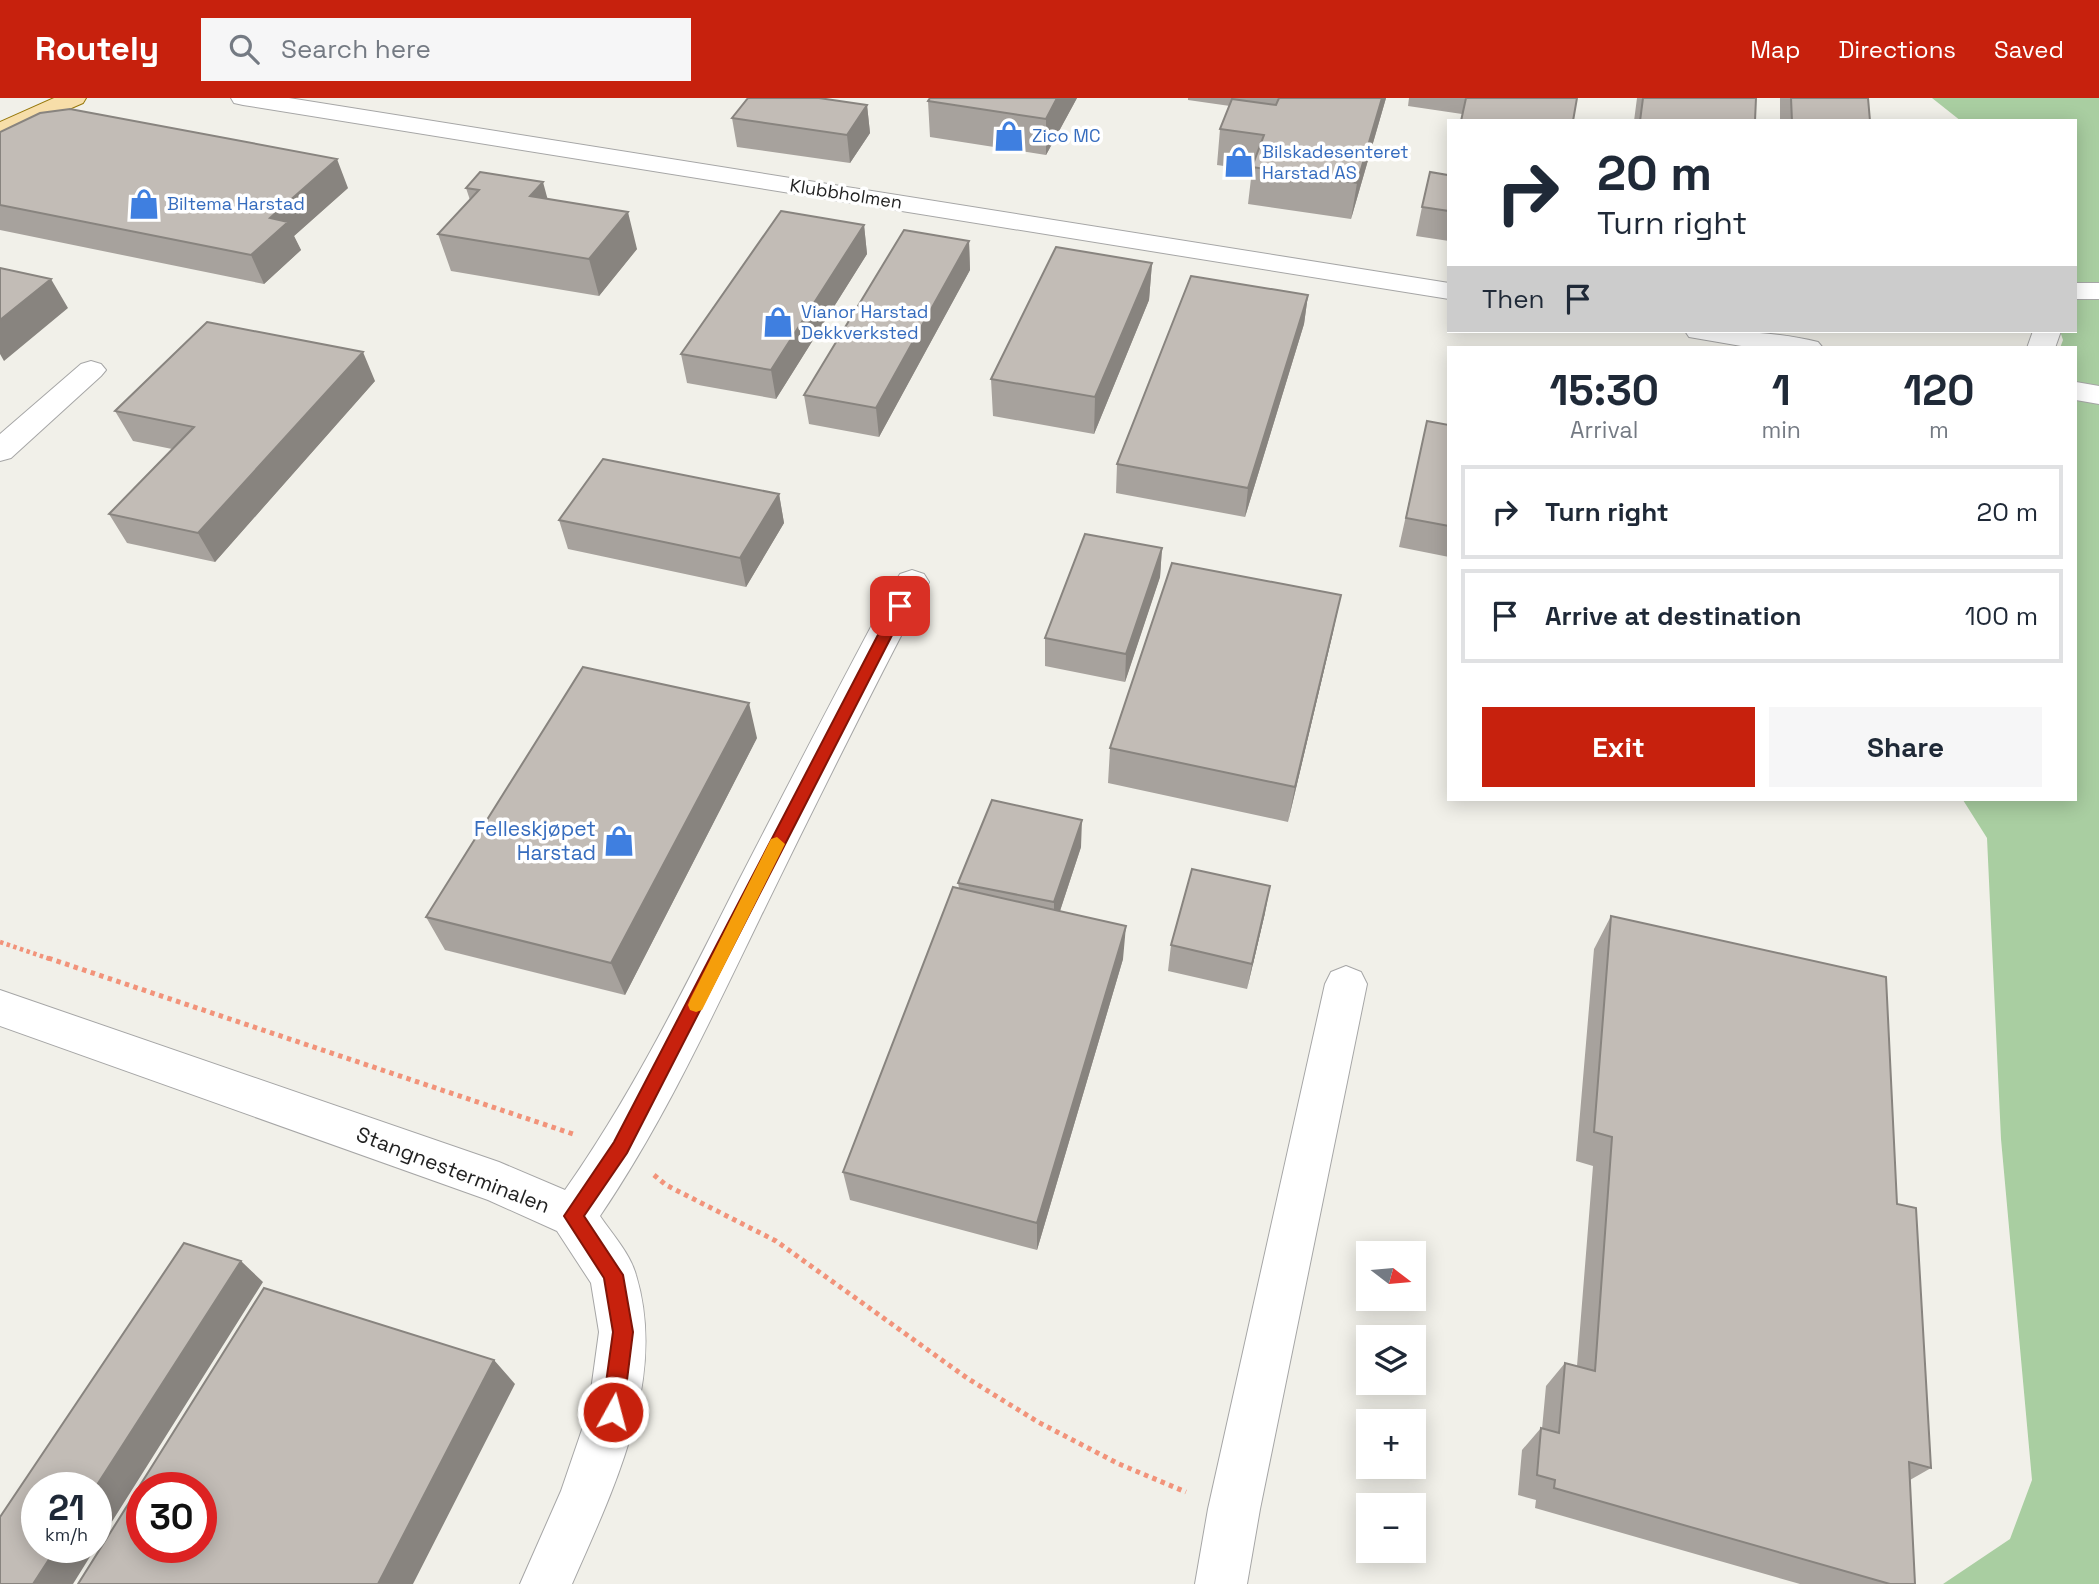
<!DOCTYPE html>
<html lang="en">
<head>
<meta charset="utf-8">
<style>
	:root { --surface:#fff; --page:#f6f6f7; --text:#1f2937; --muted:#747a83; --line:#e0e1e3; --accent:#c7210d }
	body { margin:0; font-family:"Space Grotesk",sans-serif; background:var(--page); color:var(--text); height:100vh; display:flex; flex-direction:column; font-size:26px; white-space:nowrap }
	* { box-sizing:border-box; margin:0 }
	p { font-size:23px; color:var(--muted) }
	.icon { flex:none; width:38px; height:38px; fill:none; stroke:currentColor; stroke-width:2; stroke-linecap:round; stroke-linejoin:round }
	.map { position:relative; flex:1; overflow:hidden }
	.details { position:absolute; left:1447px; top:248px; width:630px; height:455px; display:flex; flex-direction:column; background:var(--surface); border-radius:0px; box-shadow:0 4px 18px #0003 }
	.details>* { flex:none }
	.banner { position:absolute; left:1447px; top:21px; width:630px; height:214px; border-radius:0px; box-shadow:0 4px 18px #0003; background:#fff; color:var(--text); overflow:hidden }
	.needle { width:46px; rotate:106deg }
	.controls { position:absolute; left:1356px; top:1143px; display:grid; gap:14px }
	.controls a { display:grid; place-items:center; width:70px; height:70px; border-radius:0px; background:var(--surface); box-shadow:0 4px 18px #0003; font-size:35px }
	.speed { position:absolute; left:21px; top:1374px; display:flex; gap:14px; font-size:35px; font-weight:700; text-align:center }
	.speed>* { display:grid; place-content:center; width:91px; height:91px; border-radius:50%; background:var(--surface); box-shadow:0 4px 18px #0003; line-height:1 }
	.speed small { font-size:18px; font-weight:400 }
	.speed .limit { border:10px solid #d22; background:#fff; color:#111 }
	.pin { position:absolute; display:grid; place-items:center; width:60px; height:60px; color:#fff; margin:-30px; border-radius:14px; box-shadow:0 4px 10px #0006 }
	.me { position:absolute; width:77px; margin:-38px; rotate:7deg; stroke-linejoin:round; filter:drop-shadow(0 0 5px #0008) }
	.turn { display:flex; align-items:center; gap:24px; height:147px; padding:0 35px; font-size:32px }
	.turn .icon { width:91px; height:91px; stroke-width:2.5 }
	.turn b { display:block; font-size:49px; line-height:60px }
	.then { display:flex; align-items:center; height:66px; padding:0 35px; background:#0003; gap:14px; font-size:26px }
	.eta { display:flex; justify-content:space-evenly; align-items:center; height:119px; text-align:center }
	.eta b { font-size:42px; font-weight:700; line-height:49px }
	.cta { display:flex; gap:14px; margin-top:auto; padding:14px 35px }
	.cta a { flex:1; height:80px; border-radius:0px; background:var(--accent); color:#fff; font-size:28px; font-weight:700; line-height:80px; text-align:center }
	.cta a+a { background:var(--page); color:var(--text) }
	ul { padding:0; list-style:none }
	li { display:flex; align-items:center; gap:21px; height:94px; margin:0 14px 10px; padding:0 21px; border:4px solid var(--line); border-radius:0px }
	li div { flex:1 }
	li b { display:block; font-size:26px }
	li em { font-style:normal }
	header { display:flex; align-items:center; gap:42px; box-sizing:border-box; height:98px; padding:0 35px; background:var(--accent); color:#fff }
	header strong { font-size:33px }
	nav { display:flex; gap:38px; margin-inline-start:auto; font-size:24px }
	.search { width:490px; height:63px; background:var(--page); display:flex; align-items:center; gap:18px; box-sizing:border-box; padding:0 24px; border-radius:0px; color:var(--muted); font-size:26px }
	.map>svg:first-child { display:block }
</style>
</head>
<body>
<header>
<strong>Routely</strong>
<div class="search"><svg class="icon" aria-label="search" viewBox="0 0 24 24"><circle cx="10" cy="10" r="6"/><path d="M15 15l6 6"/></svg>Search here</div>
<nav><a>Map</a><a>Directions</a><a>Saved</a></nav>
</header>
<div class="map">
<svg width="2099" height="1486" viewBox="0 0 2099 1486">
	<rect width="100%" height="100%" fill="#f1f0e9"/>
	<path fill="#a9cea1" d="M1932 0H2099V1486H1943L2010 1441 2032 1382 2001 1041 1987 740 1963 702H2076V250H2060L2063 242 2060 233H2076V23H1961Z"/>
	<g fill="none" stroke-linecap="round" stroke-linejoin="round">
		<defs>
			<path id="minor" d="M231 0H289L1449 185V201L243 7 234 5Z
				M2076 185H2099V201H2076Z
				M1685 233C1730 233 1774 233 1818 244L1823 250H1753L1689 239Z
				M2033 233H2061L2055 250H2027Z
				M91 263 101 266 106 272 101 278 11 360 0 363V336L81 266Z
				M2076 284 2099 288V306L2076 302Z
				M912 472 924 476 929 484C871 595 815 707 760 820 711 921 663 1025 600 1118 612 1136 630 1155 636 1177 668 1282 613 1392 572 1486H520L561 1393 588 1314 599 1234 591 1185 557 1133 488 1102 0 928V892L499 1064 565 1092C632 997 684 891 737 786 789 685 841 584 895 484L900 476Z
				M1346 868 1361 874 1367 886 1260 1411 1247 1486H1195L1208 1411 1325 886 1331 874Z"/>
			<path id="major" d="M54 0H86L83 5 0 41V24Z"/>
		</defs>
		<use href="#minor" stroke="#a6a6a6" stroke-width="2"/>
		<use href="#major" stroke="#967709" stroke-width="2"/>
		<path stroke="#f2937a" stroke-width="4.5" stroke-dasharray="3.5 3.5" stroke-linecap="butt" d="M0 844 53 862"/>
		<path stroke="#f2937a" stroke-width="5" stroke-dasharray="4.5 4.5" stroke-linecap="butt" d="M48 860 573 1036
			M654 1077 666 1087 776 1143 967 1280 1038 1324 1119 1366 1186 1394"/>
		<use href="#minor" fill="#fff" fill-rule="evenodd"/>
		<use href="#major" fill="#f7dea9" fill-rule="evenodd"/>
	</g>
	<path fill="#a7a29d" d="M930 0H1077L1046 57 930 39 928 3Z
		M1188 0H1386L1351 121 1248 106 1252 72 1217 67 1220 31 1230 8 1188 2Z
		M1409 0H1577L1462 16 1408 8Z
		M1637 0H1756L1755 23H1634Z
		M1780 0H1868L1870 23H1780Z
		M867 7 870 35 850 65 737 49 732 20Z
		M0 34 348 90 294 138 301 152 264 186 0 132Z
		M1449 73V143L1416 138 1422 109 1448 77Z
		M466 90 547 101 637 151 599 198 451 173 438 136 470 102Z
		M864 127 867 156 776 301 687 285 681 256Z
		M969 143 970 172 879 339 809 326 804 297Z
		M1152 165 1149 202 1094 336 993 318 991 281Z
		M1308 197 1304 226 1245 419 1116 395 1117 366Z
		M375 283 215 464 127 445 109 416 172 351 133 343 115 313Z
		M1427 323 1449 327V459L1399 449Z
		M779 396 784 425 746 489 568 451 559 422Z
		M1162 450 1160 479 1125 584 1045 568V540Z
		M1333 534 1288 724 1108 685 1110 650Z
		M757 640 625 897 445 852 426 819Z
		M1081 749 1060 813 1123 861 1037 1152 850 1102 843 1074 959 790 958 785Z
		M1265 815 1247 891 1168 873 1171 847Z
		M1611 818 1897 1106 1931 1370 1910 1382 1915 1486H1800L1535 1410 1536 1402 1518 1397 1522 1352 1541 1330 1542 1331 1546 1288 1565 1265 1577 1268 1593 1068 1576 1063 1594 851Z"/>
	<path fill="#88847f" d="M1057 0H1077L1046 57V21Z
		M1382 0H1386L1351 121 1357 85Z
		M867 7 870 35 850 65 847 37Z
		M337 61 348 90 294 138 301 152 264 186 251 157 270 120Z
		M543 84 553 121 530 98Z
		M628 114 637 151 599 198 589 161Z
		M864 127 867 156 776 301 771 272Z
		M969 143 970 172 879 339 876 310Z
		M1152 165 1149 202 1094 336 1095 299Z
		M51 181 68 210 4 263 0 256V222Z
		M1308 197 1304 226 1245 419 1248 390Z
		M363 254 375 283 215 464 198 435Z
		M779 396 784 425 746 489 740 460Z
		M1162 450 1160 479 1125 584 1126 556Z
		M1341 497 1333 534 1288 724 1295 689Z
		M749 605 757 640 625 897 611 865Z
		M1082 722 1081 749 1054 831V804Z
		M1270 788 1265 815 1247 891 1252 866Z
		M1126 828 1123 861 1037 1152V1125Z
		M241 1163 263 1184 96 1449V1390H95Z
		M494 1262 515 1286 413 1486H378Z
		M57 1449H96L73 1486H33Z"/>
	<path fill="#c2bcb6" stroke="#88847f" stroke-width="2" fill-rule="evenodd" d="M748 0H819L867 7 847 37 732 20Z
		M930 0H1057L1046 21 928 3Z
		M1279 0H1382L1357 85 1252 69 1264 37 1220 31 1232 1 1276 7Z
		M1466 0H1577L1573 23H1461Z
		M1643 0H1756L1755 23H1640Z
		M1791 0H1868L1870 23H1792Z
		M70 11 337 61 270 120 288 124 251 157 0 107V34L40 15Z
		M1449 73V113L1422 109 1430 74 1448 77Z
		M480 74 543 84 530 98 628 114 589 161 438 136 479 92 466 90Z
		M781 113 864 127 771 272 681 256Z
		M904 132 969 143 876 310 804 297Z
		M1056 149 1152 165 1095 299 991 281Z
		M0 170 51 181 0 222Z
		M1191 178 1308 197 1248 390 1117 366Z
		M207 224 363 254 198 435 109 416 194 329 115 313Z
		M1427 323 1449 327V428L1406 420Z
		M603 361 779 396 740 460 559 422Z
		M1085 436 1162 450 1126 556 1045 540Z
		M1172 465 1341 497 1295 689 1110 650Z
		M583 569 749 605 611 865 426 819Z
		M992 702 1082 722 1054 804 958 785Z
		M1192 771 1270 788 1252 866 1171 847Z
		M953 789 1126 828 1037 1125 843 1074Z
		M1611 818 1886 879 1897 1106 1916 1110 1931 1370 1909 1364 1915 1486H1890L1554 1390 1555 1382 1537 1377 1541 1330 1559 1335 1565 1265 1595 1273 1612 1039 1594 1034Z
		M184 1145 241 1163 95 1390H37V1449H57L33 1486H0V1419Z
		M264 1190 494 1262 378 1486H78ZM142 1390H201V1449H142Z"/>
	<path fill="#c7210d" stroke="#811508" stroke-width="2" d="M900 503 907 508 627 1055 584 1118 623 1177 633 1234 623 1314 620 1321 613 1324 605 1321 602 1314 613 1234 604 1180 564 1118 614 1044 893 508Z"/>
	<path fill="#f59e0b" d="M777 739 785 746 702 912 696 914 690 912 688 907 690 902 771 741Z"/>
	<defs>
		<symbol id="shop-bare" viewBox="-9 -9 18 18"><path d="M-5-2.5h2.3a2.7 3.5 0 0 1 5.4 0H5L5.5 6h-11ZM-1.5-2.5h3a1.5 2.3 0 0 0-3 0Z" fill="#3f7fe0" stroke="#fff" stroke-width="2.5" paint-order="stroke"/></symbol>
	</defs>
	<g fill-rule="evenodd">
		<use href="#shop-bare" x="987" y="16" width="44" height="44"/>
		<use href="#shop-bare" x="1217" y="42" width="44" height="44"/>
		<use href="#shop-bare" x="122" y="84" width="44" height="44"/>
		<use href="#shop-bare" x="756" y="202" width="44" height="44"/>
		<use href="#shop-bare" x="597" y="721" width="44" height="44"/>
	</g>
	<g text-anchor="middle" stroke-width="7" stroke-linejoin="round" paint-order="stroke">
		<g font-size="18" fill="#366cbe" stroke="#fff" text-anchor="start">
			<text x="1032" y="44">Zico MC</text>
			<text x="1262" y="60">Bilskadesenteret<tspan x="1262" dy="21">Harstad AS</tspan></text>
			<text x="167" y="112">Biltema Harstad</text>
			<text x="801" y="220">Vianor Harstad<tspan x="801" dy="21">Dekkverksted</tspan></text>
		</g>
		<g font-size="18" fill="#222" stroke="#fff">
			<text transform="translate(846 96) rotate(9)" y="6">Klubbholmen</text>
		</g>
		<g font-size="21" fill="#366cbe" stroke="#fff" text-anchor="end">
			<text x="596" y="738">Felleskjøpet<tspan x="596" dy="24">Harstad</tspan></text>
		</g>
		<g font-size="21" fill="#222" stroke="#fff">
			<text transform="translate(453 1072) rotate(21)" y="7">Stangnesterminalen</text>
		</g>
	</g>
</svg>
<div class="controls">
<a><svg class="needle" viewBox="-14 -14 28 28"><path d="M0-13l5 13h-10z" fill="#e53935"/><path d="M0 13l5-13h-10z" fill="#747a83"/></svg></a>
<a><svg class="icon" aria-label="layers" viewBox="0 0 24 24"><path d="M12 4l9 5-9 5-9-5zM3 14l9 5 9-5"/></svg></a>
<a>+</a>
<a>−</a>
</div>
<div class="speed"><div>21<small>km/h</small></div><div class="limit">30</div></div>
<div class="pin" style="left:900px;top:508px;background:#d93025"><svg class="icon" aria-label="arrive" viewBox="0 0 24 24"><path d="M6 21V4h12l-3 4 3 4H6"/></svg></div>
<svg class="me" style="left:613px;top:1314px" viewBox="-20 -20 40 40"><circle r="17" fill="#c7210d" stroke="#fff" stroke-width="3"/><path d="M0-11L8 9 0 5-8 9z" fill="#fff"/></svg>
<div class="banner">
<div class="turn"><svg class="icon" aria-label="right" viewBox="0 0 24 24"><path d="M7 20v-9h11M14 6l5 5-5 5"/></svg><div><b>20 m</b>Turn right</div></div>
<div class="then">Then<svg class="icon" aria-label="arrive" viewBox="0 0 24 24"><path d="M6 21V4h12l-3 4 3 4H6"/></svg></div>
</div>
<section class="details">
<div class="eta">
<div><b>15:30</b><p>Arrival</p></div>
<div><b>1</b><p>min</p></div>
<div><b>120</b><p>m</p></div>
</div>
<ul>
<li><svg class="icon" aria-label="right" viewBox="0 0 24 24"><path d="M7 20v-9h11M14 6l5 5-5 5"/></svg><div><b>Turn right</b></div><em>20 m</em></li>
<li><svg class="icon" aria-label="arrive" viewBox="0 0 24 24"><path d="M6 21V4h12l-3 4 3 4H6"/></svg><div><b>Arrive at destination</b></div><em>100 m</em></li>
</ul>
<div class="cta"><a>Exit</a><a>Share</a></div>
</section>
</div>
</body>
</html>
